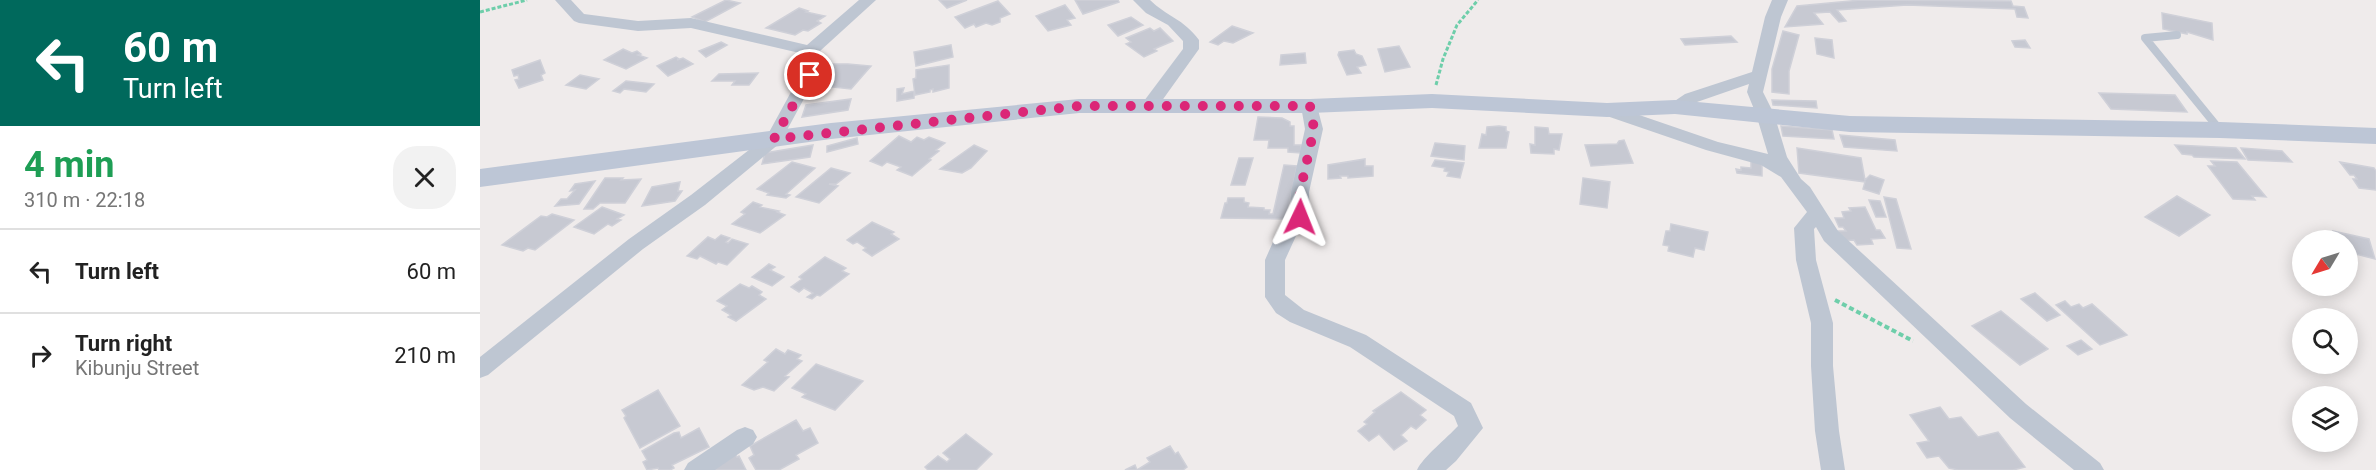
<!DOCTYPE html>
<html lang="en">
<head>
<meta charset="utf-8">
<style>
	:root { --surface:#fff; --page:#f2f2f2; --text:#222; --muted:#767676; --line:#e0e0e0 }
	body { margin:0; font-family:Roboto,sans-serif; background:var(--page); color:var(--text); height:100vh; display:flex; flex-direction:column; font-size:22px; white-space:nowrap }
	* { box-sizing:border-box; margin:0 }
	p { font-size:20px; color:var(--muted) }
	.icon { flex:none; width:33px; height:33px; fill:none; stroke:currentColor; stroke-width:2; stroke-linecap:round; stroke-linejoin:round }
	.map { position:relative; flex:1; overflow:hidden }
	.drawer { display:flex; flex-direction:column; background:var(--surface); width:480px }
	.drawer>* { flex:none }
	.hud { background:#00695c; color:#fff; overflow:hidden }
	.needle { width:39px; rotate:232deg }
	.tools { position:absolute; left:1812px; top:230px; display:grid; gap:12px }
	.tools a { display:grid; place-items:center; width:66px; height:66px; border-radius:50%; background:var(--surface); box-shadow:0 3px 15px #0003; font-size:30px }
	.pin { position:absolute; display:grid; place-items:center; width:51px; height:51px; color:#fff; margin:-26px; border:3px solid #fff; border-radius:50%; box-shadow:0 2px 6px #0007 }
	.me { position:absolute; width:66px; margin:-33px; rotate:2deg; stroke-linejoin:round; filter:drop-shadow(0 0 4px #0008) }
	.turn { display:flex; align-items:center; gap:21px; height:126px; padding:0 24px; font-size:27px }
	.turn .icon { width:78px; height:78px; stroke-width:2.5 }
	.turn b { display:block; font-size:42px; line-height:51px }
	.round { display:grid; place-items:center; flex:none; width:63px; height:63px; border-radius:24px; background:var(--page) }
	.overview { display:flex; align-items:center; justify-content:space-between; height:102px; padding:0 24px }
	h1 { font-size:36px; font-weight:700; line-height:45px; color:#1e9e55 }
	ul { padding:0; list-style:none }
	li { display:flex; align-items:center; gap:18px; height:84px; padding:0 24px; border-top:2px solid var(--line) }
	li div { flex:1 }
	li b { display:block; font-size:22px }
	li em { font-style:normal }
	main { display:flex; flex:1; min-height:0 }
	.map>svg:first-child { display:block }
</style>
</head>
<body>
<main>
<section class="drawer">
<div class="hud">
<div class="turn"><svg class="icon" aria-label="left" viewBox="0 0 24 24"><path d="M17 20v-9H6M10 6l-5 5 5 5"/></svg><div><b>60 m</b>Turn left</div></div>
</div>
<div class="overview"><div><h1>4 min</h1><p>310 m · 22:18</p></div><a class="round"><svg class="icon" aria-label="close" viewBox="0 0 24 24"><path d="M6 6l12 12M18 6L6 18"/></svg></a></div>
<ul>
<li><svg class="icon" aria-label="left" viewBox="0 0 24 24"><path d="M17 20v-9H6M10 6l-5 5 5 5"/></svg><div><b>Turn left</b></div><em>60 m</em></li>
<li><svg class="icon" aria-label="right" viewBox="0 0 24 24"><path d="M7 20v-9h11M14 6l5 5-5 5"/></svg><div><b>Turn right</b><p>Kibunju Street</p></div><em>210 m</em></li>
</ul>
</section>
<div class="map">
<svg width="1896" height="470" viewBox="0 0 1896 470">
	<rect width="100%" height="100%" fill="#efebeb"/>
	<path fill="#c7c9d2" stroke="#cfd0d8" stroke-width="1.5" d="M246 0 260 3 225 22 212 17Z
		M459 0H487L467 8Z
		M595 0H638L639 2 603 14Z
		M1381 0 1531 1 1533 6 1544 7 1548 18 1537 17 1535 9 1427 5 1357 10 1366 21 1359 22 1350 12 1334 13 1343 24 1305 27 1317 6Z
		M518 1 530 14 520 18V22L512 25 506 23 496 27 494 24 485 28 475 17Z
		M585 5 595 18 587 20 591 25 568 31 556 16Z
		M319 8 328 11 326 12 345 16 337 21 341 23 328 31 323 30 315 35 286 28Z
		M1682 13 1732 23 1733 40 1707 32V34L1683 29Z
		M651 17 663 25 638 36 628 25Z
		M752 26 773 33 753 43 744 41 738 45 730 42Z
		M670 28 674 31 680 28 693 41 674 49 677 51 664 57 646 44 651 42 646 38Z
		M1303 31 1319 35 1309 71V94L1292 92V69Z
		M1251 36 1257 42 1205 45 1201 39Z
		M1335 38 1352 40 1354 58 1337 54Z
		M1545 40 1550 48 1535 47 1532 41Z
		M241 42 247 45 226 57 219 51Z
		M471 45 473 57 436 66 434 52Z
		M919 46 930 67 905 72 898 49Z
		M143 49 152 53 157 51 161 54 158 55 167 58 146 69 124 60Z
		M874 50 876 54 882 56 886 65 877 67 881 73 867 75 858 55 859 52Z
		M825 53 826 63 800 65 801 55Z
		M196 57 199 59 197 60 203 58 213 64 188 76 177 66Z
		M60 60 65 73 61 75 63 80 39 88 35 80 39 79 38 75 34 76 32 70Z
		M352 64H368L391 66 371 89 343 86 354 75 342 74Z
		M469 65V88L453 92V89L450 90V92L435 95 433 79 436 78V70Z
		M278 73 269 85H252L255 81H232L239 74Z
		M100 75 119 79 106 89 86 85Z
		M146 81 174 84 166 92 144 89 140 93 133 91Z
		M424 88 422 94 434 91V98L417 101V89Z
		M1619 93 1695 95 1707 112 1631 109Z
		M371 99 368 110 322 117 326 105Z
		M1292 100 1336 101 1337 108 1293 105Z
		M778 117 802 118 810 122V126H814V145H821V153L808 152V148H788L789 140H774Z
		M1019 126 1026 127V131L1029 132 1026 148H999L1002 134 1006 135 1007 127Z
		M1301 126 1352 130 1354 139 1303 136Z
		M1055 127 1068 128 1069 134H1082L1079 150 1074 149V154L1051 153 1050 144 1055 145Z
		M1360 135 1415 140 1417 151 1364 147Z
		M419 136 431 142 437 137 444 140 449 137 465 143 456 150 459 151 449 159 451 160 432 176 417 170 421 167 407 162 402 166 390 161Z
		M377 138 378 144 347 152V146Z
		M1144 140 1153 163 1111 166 1105 145 1137 144 1139 141Z
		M955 143 985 146 984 160 951 156Z
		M333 145 330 157 282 164 285 153Z
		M494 145 507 151 491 168 482 173 460 169Z
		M1695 145 1756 148 1765 159 1714 157 1712 155 1702 154Z
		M1317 148 1381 158 1385 180 1390 175 1404 180 1399 194 1383 189 1385 182 1319 173Z
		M1761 148 1802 151 1812 162 1768 160Z
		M759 158H773L765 185H751Z
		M885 159V166H893V176L868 178V176H860L861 178 848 179V165Z
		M955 160 984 163 980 178 967 176 969 172 964 171 965 168 952 166Z
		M1271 160 1282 162V176L1257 173 1256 169 1261 170V167L1271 168Z
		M1731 161 1757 162 1786 197 1772 196 1775 200 1753 199 1728 166H1735Z
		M312 162 335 168 306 194 310 195 306 198 287 195 289 193 277 189Z
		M1860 162 1894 168 1896 171V190L1879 188 1873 179H1877L1874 175H1870Z
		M804 165 817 166 806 219 741 218 745 203H747L748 198H764V202L769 203 768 207 784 208V210H790L789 214H793Z
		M351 168 370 173 356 184H349L358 186 339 203 316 197Z
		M125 178H143L141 180 161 179 145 203H120L113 209H104Z
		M1103 178 1130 182 1127 208 1100 204Z
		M115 181 99 204 75 206 81 199H87L95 190 90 191 95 184Z
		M200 182 198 191H202L195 201 162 206 172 187Z
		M1697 196 1730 215 1699 236 1665 217Z
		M1404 197 1416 199 1431 249 1417 248Z
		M1389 200 1400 201 1406 217H1396Z
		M273 202 282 205 280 207 299 211 297 212 305 215 280 233 252 224 265 214 261 212Z
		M122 207 144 215 137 219 141 220 132 226 128 224 114 234 94 227Z
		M1385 207 1396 230H1400L1405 238 1391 239 1393 244 1377 245 1374 240 1362 241 1357 231H1366L1363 227H1359L1355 218H1364L1362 212 1371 211 1369 208Z
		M72 214 94 220 55 250 48 248 43 251 22 245 61 216 67 217Z
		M392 222 414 232 411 234 419 239 392 256 383 250 386 248 377 242 373 244 367 240Z
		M1191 224 1228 232 1224 250 1215 248 1213 257 1188 251 1189 246 1183 245 1186 231H1190Z
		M1853 231 1889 239 1895 259 1868 252V240H1855Z
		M241 235 250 238 246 242 248 243 252 239 268 244 247 265 238 262 236 264 220 256 217 259 207 256 228 237 235 240Z
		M345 257 366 268 362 271 369 274 340 296 337 295 332 299 327 297 333 293 324 288 319 292 311 287 322 279 319 277Z
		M289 264 295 267 290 270 304 277 292 286 272 277Z
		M260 284 269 288 272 286 282 292 279 295 286 299 256 321 248 317 251 315 242 310 247 306 237 301Z
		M1555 293 1580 315 1567 321 1541 299Z
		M1585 301 1591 307 1599 304 1603 308 1612 304 1647 335 1620 345 1576 305Z
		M1521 311 1568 349 1540 365 1492 326Z
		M1601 340 1612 349 1598 355 1587 346Z
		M296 349 305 354 308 350 321 355 317 359 322 361 305 376 309 377 294 391 283 387 274 390 262 385 288 362 284 360Z
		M336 364 383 381 355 410 322 397 326 394 312 388Z
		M178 390 200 426 160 448 144 418 146 416 142 410Z
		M921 392 946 410 940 415 946 420 936 429 931 426 921 435 927 441 914 450 899 434 889 441 878 431 887 424 884 422 895 412 893 411Z
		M1460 407 1469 419 1481 417 1498 437 1518 432 1545 467 1533 470H1478L1469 468 1459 456 1447 458 1437 443 1449 441 1430 415Z
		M316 420 323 431 330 428 338 443 316 455 319 459 299 470H276L269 458 274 455 270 446Z
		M219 428 229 447 192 465 194 468 190 470H179L178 468 167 470 163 462 167 460 162 451 194 433 199 432 201 438Z
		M486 434 512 454 496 470H448L445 467 458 456 467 462 470 459 463 453Z
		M690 446 695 454 698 452 707 467 703 470H645L655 465 657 470 670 462 667 458Z
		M255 454 257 457 259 456 266 470H226Z"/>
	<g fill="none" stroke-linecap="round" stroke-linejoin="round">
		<path stroke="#6eceaa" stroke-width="3" stroke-dasharray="4 2" stroke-linecap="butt" d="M0 12 47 0
			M956 85 963 59 977 25 998 0"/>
		<path stroke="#6eceaa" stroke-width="4" stroke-dasharray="5 3" stroke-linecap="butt" d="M1355 300 1433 341"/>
		<path stroke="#bec6d2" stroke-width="8" d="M1697 35 1665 38 1740 130"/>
		<path fill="#bec6d2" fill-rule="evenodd" d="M75 0H91L104 14 158 21 211 18 327 45 379 0H396L340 51 346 58 300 143 225 205 163 249 8 375 0 378V357L149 239 211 195 287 136 329 59 324 54 211 28 158 31 99 23 94 21Z
			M653 0H670C686 16 704 19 719 40V49L676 109H664L661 105 703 49V41L688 25 666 13Z
			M1292 0H1308L1301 17 1283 92 1294 114 1307 157 1321 179 1330 187 1358 231 1546 404 1620 463 1624 470H1594L1530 418 1344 241 1336 227 1334 229 1336 260 1353 323V366L1359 431 1365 470H1341L1335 431 1331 366V323L1316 260 1314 228 1327 212 1301 177 1281 165 1226 150 1121 114 1118 110 1121 106H1133L1238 142 1288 154 1276 114 1267 92 1269 84 1217 102 1201 111H1189L1186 107 1205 94 1272 72 1285 17Z
			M830 101 836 102 843 129 829 192 830 217 816 236 805 260V295L824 310 886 335 991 403 1003 428 976 461 966 470H937C943 457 967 438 978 426L974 416 870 347 810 322 796 313 785 297V260L797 233 810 216 811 192 825 129 821 106 824 102Z
			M265 427 273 430 277 437 273 444 235 470H204L208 463 257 430Z"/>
		<path fill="#bdc6d6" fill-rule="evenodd" d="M952 94 1127 103 1195 100 1370 116 1740 122 1896 128V144L1740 138 1370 132 1195 114 1127 117 952 108 830 113H599L351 139 0 187V169L351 123 599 99H830Z"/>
	</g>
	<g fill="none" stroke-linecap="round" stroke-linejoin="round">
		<path stroke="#db2777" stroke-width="10" stroke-dasharray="0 18" d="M330 75 294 139 599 106H830L834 129 820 192V217"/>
	</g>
</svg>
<div class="tools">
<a><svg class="needle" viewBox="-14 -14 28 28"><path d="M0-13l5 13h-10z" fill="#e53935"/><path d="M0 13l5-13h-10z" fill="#767676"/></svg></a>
<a><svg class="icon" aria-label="search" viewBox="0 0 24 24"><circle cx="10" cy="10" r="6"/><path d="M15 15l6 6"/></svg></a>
<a><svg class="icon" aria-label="layers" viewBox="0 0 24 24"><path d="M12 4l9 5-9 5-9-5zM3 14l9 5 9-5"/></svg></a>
</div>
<div class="pin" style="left:330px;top:75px;background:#d93025"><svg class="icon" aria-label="arrive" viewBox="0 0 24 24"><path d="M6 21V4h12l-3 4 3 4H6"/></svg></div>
<svg class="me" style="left:820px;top:217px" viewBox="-20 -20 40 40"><path d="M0-17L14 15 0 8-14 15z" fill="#db2777" stroke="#fff" stroke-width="4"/></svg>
</div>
</main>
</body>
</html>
